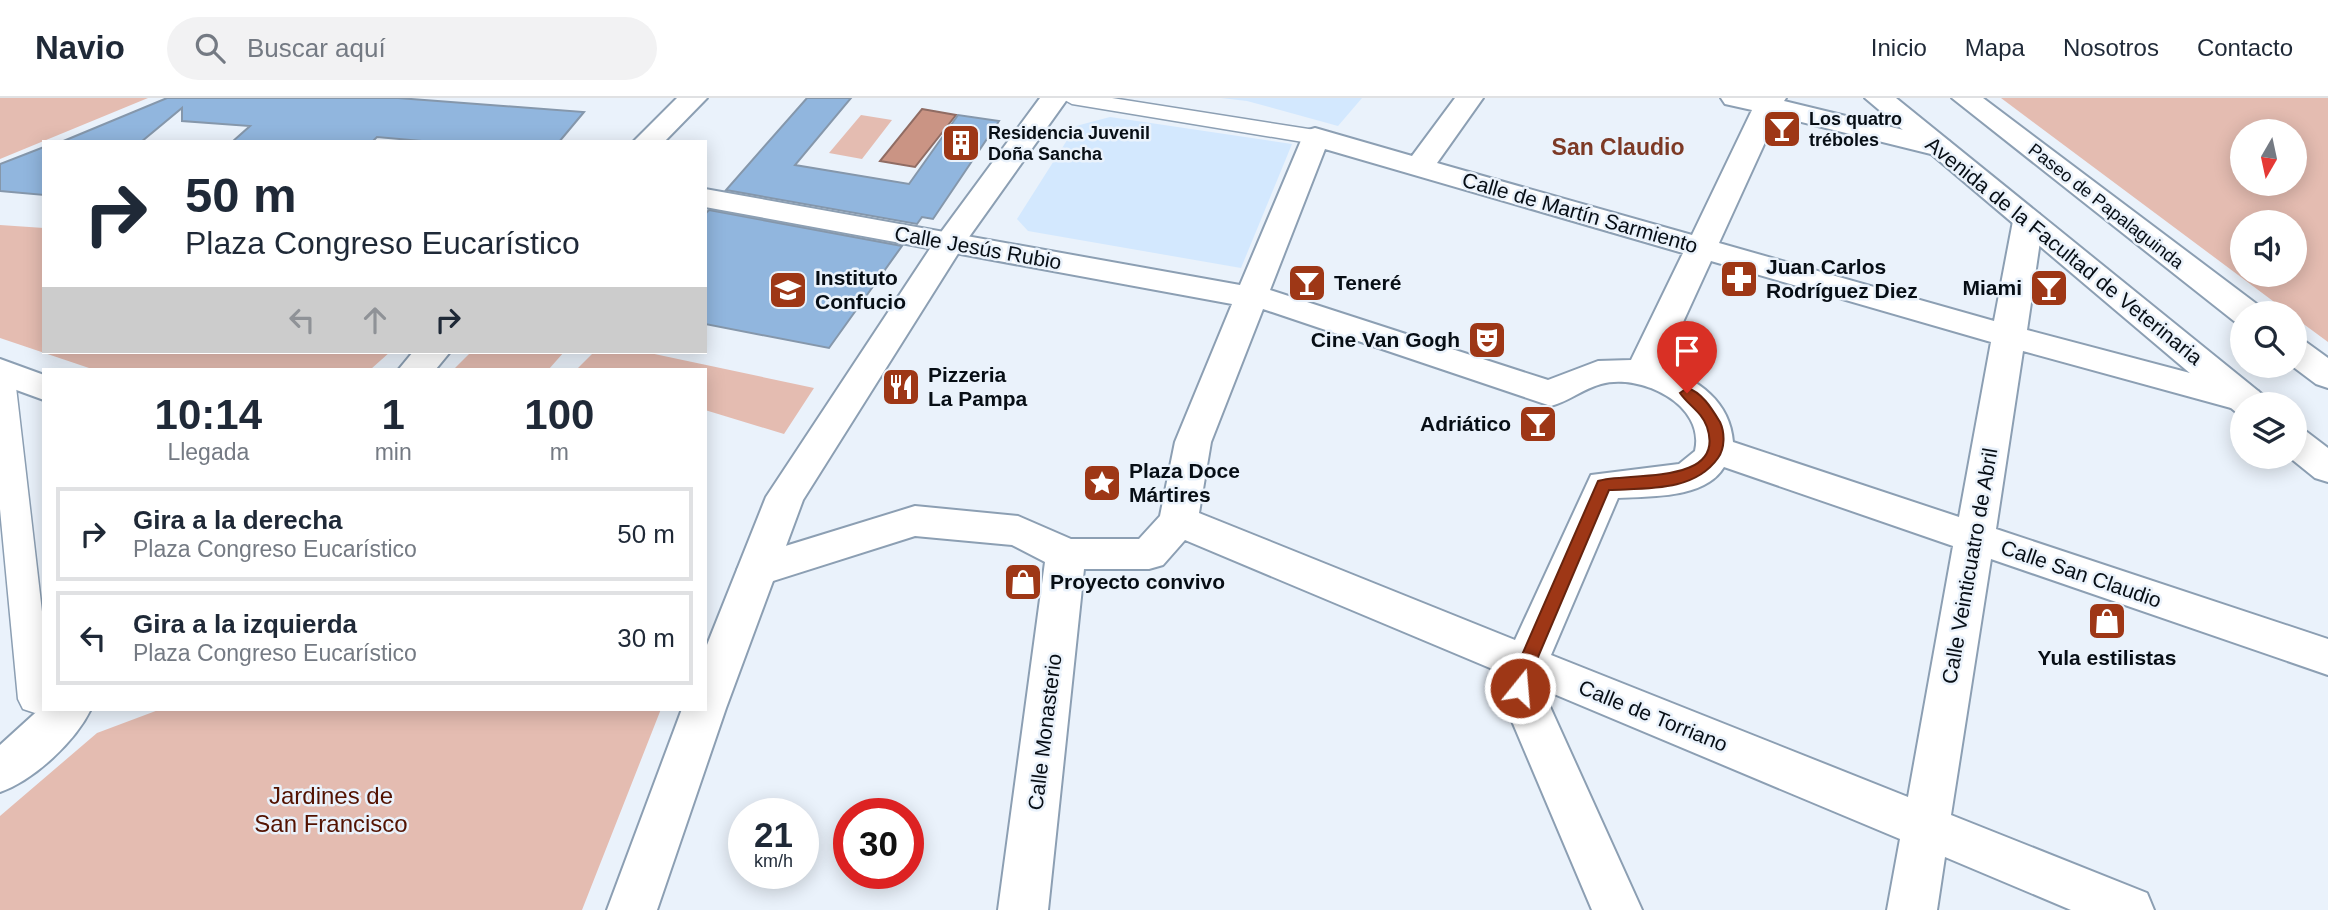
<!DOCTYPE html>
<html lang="es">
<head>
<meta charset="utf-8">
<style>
	:root { --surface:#fff; --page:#f2f2f3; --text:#1f2937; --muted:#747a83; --line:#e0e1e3 }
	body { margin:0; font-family:Helvetica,sans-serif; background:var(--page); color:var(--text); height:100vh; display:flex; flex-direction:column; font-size:26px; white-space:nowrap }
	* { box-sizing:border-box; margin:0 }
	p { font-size:23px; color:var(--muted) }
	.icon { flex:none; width:38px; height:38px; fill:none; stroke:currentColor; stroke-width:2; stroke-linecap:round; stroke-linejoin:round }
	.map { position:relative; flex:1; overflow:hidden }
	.drawer { position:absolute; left:42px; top:270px; width:665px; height:343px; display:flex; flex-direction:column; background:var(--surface); border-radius:0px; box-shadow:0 4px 18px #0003 }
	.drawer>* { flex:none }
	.guide { position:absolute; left:42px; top:42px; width:665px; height:214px; border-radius:0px; box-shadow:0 4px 18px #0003; background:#fff; color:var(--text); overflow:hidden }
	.needle { width:46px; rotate:189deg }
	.controls { position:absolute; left:2230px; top:21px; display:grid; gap:14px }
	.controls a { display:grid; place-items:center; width:77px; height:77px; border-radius:50%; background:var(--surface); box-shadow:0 4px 18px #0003; font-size:35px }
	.speed { position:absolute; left:728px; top:700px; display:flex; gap:14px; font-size:35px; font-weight:700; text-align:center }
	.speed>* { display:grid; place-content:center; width:91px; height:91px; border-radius:50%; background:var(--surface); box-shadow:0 4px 18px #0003; line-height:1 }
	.speed small { font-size:18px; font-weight:400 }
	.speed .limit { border:10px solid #d22; background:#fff; color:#111 }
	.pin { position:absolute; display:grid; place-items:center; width:60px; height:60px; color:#fff; margin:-72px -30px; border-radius:50% 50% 50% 0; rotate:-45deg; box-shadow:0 0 7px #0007 }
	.pin .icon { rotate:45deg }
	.me { position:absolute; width:77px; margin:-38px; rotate:17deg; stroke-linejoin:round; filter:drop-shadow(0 0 5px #0008) }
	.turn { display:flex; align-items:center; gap:24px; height:147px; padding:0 28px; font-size:32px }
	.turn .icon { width:91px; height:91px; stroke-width:2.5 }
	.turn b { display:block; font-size:49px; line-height:60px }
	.lanes { display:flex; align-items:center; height:66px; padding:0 28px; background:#0003; justify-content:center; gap:35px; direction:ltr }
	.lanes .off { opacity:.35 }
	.eta { display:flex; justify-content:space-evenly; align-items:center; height:119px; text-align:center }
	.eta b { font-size:42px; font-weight:800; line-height:49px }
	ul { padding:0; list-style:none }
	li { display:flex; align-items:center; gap:21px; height:94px; margin:0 14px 10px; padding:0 14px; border:4px solid var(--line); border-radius:0px }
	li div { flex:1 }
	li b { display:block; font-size:26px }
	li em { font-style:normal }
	header { display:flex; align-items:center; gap:42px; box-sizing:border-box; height:98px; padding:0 35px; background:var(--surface); border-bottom:2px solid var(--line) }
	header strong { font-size:33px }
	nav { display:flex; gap:38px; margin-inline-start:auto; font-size:24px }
	.search { width:490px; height:63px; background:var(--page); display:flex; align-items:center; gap:18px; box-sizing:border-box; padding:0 24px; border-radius:38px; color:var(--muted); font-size:26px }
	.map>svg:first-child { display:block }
</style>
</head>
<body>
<header>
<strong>Navio</strong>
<div class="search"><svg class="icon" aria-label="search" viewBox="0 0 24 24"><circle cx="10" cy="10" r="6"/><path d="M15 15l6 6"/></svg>Buscar aquí</div>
<nav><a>Inicio</a><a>Mapa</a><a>Nosotros</a><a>Contacto</a></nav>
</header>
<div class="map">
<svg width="2328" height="812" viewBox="0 0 2328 812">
	<rect width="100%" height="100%" fill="#eaf2fb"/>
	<path fill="#d3e8fe" d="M1221 0H1362L1338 28 1247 3Z
		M1110 19 1292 46 1241 170 1028 133 1017 121 1076 28Z"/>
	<path fill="#e4bcb1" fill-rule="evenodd" d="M0 0H148L0 61Z
		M2001 0H2328V244L2294 219V215H2289ZM2242 33H2294V86H2242ZM2242 124H2294V177H2242Z
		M861 17 892 22 862 61 829 55Z
		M0 127 44 130V254H390L371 271H92L0 240Z
		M471 254H564L549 271H454Z
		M594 254H645L814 290 784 336 705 312V271H577Z
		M161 611H661L582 812H0V718L97 635Z"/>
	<path fill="#ca9484" stroke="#906c63" stroke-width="2" d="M922 11 956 17 915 69 880 63Z"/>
	<path fill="#91b6de" stroke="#8597ab" stroke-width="2" d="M167 0H398L584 14 559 44H433L377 39 372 44H232L250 28 182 23V10L141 44H61Z
		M807 0H851L795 67 909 86 958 17 999 23 933 121 922 119 917 126 726 92Z
		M44 49V97L0 93V66Z
		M709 112 902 148 829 250 705 226V116Z"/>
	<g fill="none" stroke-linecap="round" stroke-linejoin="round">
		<defs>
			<path id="pedestrian" d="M1061 0H1112L1315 32 1326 39 1315 46 1072 6Z
				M0 280 12 282 16 289 44 531V611H47L35 615 23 611 18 601 0 411Z"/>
			<path id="minor" d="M1455 0H1483L1437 65 1692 137 1752 12 1725 6 1721 0H1786L1784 3 1949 43 1953 49 1949 55 1939 58 1777 18 1719 145 1994 223 2013 123 2017 116 2028 114 2039 116 2043 123 2027 232 2258 293 2263 302 2260 306H2242V313L2023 253 1996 431 2328 541V577L1991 461 1951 717 2147 795 2154 812H2071L1945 759 1937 812H1887L1900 741 1542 591 1642 812H1592L1498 590 1502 575 1185 442 1163 467 1149 471H1084L1048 812H998L1045 464 1012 447 915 438 757 488 743 483 737 472 743 461 915 408 1018 418 1071 441H1139L1160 418 1175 344 1232 206 705 109V91L1240 187 1305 33 1315 30 1412 58ZM1325 51 1683 155 1631 262 1598 263 1548 282 1270 192ZM1711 163 1991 244 1959 419 1733 344C1730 304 1699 281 1662 270ZM1263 211 1551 308C1569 303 1583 291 1601 286 1640 275 1706 306 1695 353L1679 366 1591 377 1515 542 1199 415 1211 344ZM1724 369 1953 448 1908 699 1551 557 1618 400C1650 398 1705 401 1724 369Z
				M1952 0H1983L2258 207 2262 215H2242V225L2234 223Z
				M2294 241 2306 244 2328 260V290L2316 286 2292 268H2294Z
				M0 261 44 277V302L0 286Z"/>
			<path id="secondary" d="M677 0H707L664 44H633Z
				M1040 0H1068L964 146 803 402 726 610 657 812H607L682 611H705V552L766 399 939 137Z
				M413 254H450L436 271H399Z
				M44 607V611H91C75 644 34 682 0 694V647Z"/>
			<path id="primary" d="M1865 0H1896L2263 297 2268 306H2242V316L2237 315Z
				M2294 330 2307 334 2328 350V384L2315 380 2289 359H2294Z"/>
		</defs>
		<use href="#pedestrian" stroke="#8c9fb3" stroke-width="3"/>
		<use href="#minor" stroke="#8c9fb3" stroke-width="4"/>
		<use href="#secondary" stroke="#8c9fb3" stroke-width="4"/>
		<use href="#primary" stroke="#8c9fb3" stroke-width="4"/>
		<use href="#pedestrian" fill="#fff" fill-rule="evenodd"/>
		<use href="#minor" fill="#fff" fill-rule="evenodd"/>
		<use href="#secondary" fill="#fff" fill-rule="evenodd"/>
		<use href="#primary" fill="#fff" fill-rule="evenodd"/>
	</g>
	<path fill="#9e3716" stroke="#67240e" stroke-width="2" d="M1687 290C1702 294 1712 311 1720 324 1725 335 1725 350 1718 360 1694 394 1647 390 1609 392L1535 566 1526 596H1514L1511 590 1518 566 1598 383C1627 374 1727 388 1707 329 1702 314 1688 307 1680 295Z"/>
	<defs>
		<symbol id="bar-square" viewBox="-11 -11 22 22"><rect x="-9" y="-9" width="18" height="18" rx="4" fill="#9e3716" stroke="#eaf2fb"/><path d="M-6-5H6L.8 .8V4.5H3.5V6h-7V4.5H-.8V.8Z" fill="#fff"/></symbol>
		<symbol id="building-square" viewBox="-11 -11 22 22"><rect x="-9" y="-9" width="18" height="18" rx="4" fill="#9e3716" stroke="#eaf2fb"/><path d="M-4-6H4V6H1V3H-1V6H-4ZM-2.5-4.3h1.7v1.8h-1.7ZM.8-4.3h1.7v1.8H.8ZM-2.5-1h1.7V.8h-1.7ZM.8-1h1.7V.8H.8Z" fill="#fff"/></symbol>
		<symbol id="pharmacy-square" viewBox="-11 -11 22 22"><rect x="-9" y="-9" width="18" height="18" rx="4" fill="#9e3716" stroke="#eaf2fb"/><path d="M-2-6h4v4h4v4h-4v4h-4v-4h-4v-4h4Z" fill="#fff"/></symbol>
		<symbol id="university-square" viewBox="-11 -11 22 22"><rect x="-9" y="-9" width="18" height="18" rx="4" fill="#9e3716" stroke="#eaf2fb"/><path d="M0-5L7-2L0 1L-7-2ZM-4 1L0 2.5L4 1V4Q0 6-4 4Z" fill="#fff"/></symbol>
		<symbol id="theatre-square" viewBox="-11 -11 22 22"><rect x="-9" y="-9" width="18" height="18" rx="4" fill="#9e3716" stroke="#eaf2fb"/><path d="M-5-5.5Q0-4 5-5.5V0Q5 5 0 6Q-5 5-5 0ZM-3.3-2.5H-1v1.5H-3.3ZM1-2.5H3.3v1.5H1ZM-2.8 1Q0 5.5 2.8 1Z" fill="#fff"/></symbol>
		<symbol id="restaurant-square" viewBox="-11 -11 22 22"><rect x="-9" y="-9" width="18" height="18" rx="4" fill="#9e3716" stroke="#eaf2fb"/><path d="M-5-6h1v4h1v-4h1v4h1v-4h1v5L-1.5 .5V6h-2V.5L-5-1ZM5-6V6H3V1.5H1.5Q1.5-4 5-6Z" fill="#fff"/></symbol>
		<symbol id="sight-square" viewBox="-11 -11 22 22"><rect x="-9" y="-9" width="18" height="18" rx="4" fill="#9e3716" stroke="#eaf2fb"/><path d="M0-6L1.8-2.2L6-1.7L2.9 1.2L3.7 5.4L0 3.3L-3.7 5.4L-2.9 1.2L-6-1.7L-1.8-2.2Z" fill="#fff"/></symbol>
		<symbol id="shop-square" viewBox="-11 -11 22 22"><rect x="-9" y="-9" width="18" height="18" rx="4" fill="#9e3716" stroke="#eaf2fb"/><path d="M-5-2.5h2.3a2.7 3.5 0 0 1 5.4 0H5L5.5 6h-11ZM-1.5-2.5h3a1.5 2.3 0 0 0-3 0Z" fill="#fff"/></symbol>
	</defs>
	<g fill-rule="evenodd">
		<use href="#bar-square" x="1760" y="9" width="44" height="44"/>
		<use href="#building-square" x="939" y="23" width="44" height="44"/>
		<use href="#pharmacy-square" x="1717" y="159" width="44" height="44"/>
		<use href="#bar-square" x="1285" y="163" width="44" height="44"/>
		<use href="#bar-square" x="2027" y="168" width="44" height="44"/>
		<use href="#university-square" x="766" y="170" width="44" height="44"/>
		<use href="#theatre-square" x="1465" y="220" width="44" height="44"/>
		<use href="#restaurant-square" x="879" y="267" width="44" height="44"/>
		<use href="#bar-square" x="1516" y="304" width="44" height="44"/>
		<use href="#sight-square" x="1080" y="363" width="44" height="44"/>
		<use href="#shop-square" x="1001" y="462" width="44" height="44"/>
		<use href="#shop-square" x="2085" y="501" width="44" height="44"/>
	</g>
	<g text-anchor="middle" stroke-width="5" stroke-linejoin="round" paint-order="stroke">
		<g font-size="18" font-weight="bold" fill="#070e15" stroke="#eaf2fb" text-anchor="start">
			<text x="1809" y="27">Los quatro<tspan x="1809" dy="21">tréboles</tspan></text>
			<text x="988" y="41">Residencia Juvenil<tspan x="988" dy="21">Doña Sancha</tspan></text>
		</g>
		<g font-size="18" fill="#070e15" stroke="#eaf2fb">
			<text transform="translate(2106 108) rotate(38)" y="6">Paseo de Papalaguinda</text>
		</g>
		<g font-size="21" fill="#070e15" stroke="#eaf2fb">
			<text transform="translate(1580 115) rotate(16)" y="7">Calle de Martín Sarmiento</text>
			<text transform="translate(978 150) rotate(10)" y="7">Calle Jesús Rubio</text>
			<text transform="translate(2064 153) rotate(39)" y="7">Avenida de la Facultad de Veterinaria</text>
			<text transform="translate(1970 468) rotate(-80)" y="7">Calle Veinticuatro de Abril</text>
			<text transform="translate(2081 476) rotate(19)" y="7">Calle San Claudio</text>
			<text transform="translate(1653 618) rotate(22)" y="7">Calle de Torriano</text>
			<text transform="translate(1045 634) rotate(-83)" y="7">Calle Monasterio</text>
		</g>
		<g font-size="21" font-weight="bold" fill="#070e15" stroke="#eaf2fb" text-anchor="start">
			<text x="1766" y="176">Juan Carlos<tspan x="1766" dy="24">Rodríguez Diez</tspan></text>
			<text x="815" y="187">Instituto<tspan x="815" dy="24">Confucio</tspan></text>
			<text x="1334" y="192">Teneré</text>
			<text x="2022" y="197" text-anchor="end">Miami</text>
			<text x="1460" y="249" text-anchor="end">Cine Van Gogh</text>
			<text x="928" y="284">Pizzeria<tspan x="928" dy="24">La Pampa</tspan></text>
			<text x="1511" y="333" text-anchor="end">Adriático</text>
			<text x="1129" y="380">Plaza Doce<tspan x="1129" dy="24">Mártires</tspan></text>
			<text x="1050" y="491">Proyecto convivo</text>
			<text x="2107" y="567" text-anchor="middle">Yula estilistas</text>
		</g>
		<g font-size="23" font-weight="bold" fill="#7d3925" stroke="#eaf2fb">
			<text x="1618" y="57">San Claudio</text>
		</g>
		<g font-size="24" fill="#531200" stroke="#eaf2fb">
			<text x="331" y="706">Jardines de<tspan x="331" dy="28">San Francisco</tspan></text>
		</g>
	</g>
</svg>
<div class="controls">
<a><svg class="needle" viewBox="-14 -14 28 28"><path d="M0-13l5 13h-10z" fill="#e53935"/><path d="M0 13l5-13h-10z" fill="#747a83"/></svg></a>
<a><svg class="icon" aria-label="sound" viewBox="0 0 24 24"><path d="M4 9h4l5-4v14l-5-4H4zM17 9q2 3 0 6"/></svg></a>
<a><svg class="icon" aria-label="search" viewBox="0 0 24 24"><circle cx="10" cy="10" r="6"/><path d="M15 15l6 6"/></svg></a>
<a><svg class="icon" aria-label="layers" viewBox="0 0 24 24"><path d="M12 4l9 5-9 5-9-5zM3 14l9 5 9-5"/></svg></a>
</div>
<div class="speed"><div>21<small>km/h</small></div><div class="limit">30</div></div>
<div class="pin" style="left:1687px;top:295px;background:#d93025"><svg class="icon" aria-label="arrive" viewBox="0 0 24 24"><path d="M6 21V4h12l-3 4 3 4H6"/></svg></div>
<svg class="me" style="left:1520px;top:590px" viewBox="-20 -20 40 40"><circle r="17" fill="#9e3716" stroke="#fff" stroke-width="3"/><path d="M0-11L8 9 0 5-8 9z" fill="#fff"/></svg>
<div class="guide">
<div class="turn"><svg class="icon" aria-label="right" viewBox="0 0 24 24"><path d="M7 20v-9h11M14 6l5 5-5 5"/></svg><div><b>50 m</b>Plaza Congreso Eucarístico</div></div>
<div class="lanes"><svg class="icon off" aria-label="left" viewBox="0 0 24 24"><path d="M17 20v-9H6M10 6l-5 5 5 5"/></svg><svg class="icon off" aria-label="ahead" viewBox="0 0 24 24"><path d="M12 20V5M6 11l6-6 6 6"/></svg><svg class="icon" aria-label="right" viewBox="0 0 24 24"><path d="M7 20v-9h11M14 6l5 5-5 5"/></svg></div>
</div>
<section class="drawer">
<div class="eta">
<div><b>10:14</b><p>Llegada</p></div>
<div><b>1</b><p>min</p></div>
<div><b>100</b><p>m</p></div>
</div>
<ul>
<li><svg class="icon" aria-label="right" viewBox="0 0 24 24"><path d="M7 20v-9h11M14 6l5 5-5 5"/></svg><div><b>Gira a la derecha</b><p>Plaza Congreso Eucarístico</p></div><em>50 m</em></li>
<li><svg class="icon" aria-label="left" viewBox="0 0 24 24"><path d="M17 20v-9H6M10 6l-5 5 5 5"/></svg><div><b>Gira a la izquierda</b><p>Plaza Congreso Eucarístico</p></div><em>30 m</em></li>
</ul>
</section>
</div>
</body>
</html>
